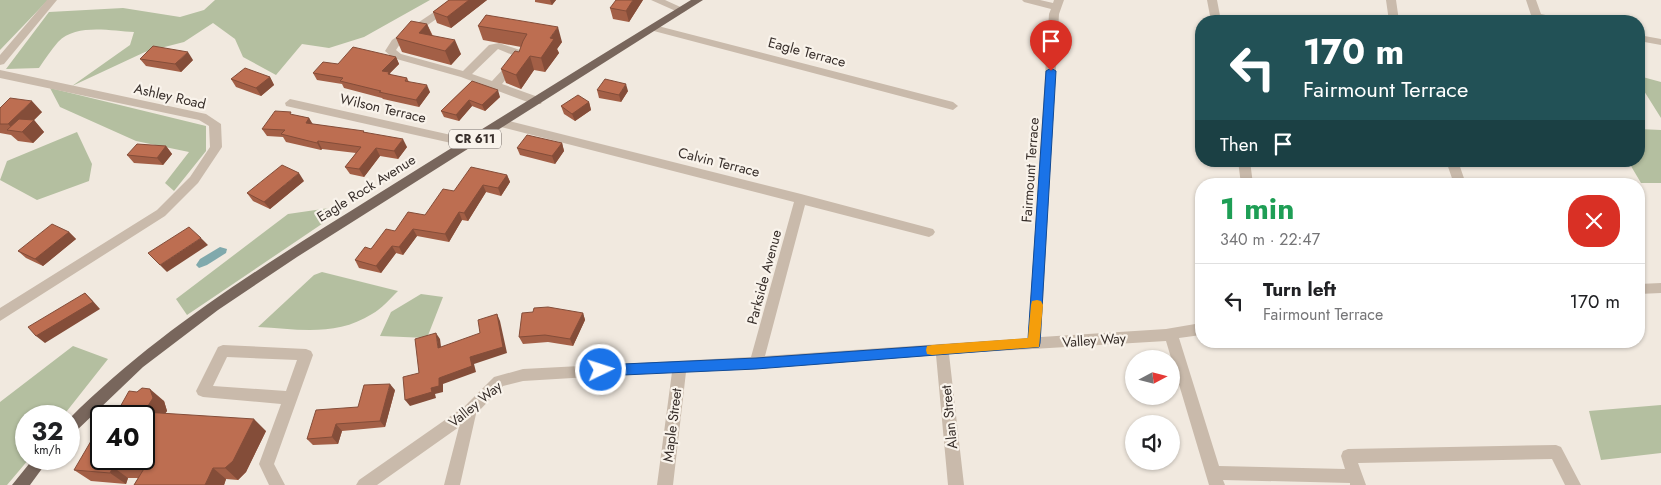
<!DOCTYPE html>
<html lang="en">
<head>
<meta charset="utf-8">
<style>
	:root { --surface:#fff; --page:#f6f6f6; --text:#202124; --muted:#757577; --line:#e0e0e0 }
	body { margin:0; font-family:Jost,sans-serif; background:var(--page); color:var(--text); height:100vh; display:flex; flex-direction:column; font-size:19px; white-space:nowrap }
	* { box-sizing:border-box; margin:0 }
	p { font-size:16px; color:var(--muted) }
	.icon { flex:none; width:28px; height:28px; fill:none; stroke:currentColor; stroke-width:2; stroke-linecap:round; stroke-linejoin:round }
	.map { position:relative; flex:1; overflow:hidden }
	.panel { position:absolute; left:1195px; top:178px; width:450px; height:170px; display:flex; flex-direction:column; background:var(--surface); border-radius:20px; box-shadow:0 1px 4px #0004 }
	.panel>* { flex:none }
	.top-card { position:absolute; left:1195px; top:15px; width:450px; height:152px; border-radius:20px; box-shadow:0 1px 4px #0004; background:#225156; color:#fff; overflow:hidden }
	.needle { width:32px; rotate:83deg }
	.controls { position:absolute; left:1125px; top:350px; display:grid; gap:10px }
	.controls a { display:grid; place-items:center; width:55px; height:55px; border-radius:50%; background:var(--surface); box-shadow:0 1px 4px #0004; font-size:25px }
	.speed { position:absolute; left:15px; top:405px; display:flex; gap:10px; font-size:25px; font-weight:700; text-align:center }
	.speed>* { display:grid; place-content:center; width:65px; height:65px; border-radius:50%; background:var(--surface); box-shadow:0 1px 4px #0004; line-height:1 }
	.speed small { font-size:12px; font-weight:400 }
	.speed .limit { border:2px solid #111; border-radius:8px; background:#fff; color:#111 }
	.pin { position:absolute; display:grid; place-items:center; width:42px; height:42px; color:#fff; margin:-51px -21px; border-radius:50% 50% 50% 0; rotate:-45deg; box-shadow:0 0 5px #0007 }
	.pin .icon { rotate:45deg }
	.me { position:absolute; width:55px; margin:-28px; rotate:86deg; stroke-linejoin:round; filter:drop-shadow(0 0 4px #0008) }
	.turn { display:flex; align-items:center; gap:18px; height:105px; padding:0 25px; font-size:22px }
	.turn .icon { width:65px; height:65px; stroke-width:2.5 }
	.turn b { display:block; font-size:35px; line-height:42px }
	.then { display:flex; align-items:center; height:48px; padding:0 25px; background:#0003; gap:10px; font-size:19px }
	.round { display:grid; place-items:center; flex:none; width:52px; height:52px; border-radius:20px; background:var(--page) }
	.headline { display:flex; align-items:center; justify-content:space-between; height:85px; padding:0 25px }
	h1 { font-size:30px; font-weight:700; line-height:38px; color:#1e9e55 }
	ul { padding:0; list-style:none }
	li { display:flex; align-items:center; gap:15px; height:75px; padding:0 25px; border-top:1px solid var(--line) }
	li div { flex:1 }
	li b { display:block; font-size:19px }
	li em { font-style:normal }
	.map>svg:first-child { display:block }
</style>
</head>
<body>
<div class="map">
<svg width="1661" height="485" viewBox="0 0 1661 485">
	<rect width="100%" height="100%" fill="#f1e9df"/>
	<path fill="#b4bfa0" d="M0 0H48L0 50Z
		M215 0H430L364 37 329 48 302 44 276 75 243 57 235 39 213 23 184 42 145 52 72 86 130 45 134 32C111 31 76 23 58 42 51 50 45 59 39 68L6 69 49 12 123 8 180 17 204 10Z
		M1639 76 1661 82V118L1639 83Z
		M50 88 206 126V151L174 191 165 183 189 152 136 141 60 107Z
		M1639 129 1661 130V183H1641L1628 161H1639Z
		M77 132 92 164 89 181 37 200 0 180 7 161Z
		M350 205 187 315 176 299 288 214Z
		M322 272 398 291C390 299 381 309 372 314 336 337 297 329 258 327L314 275Z
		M421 294 443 297 427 338 380 336 391 312Z
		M73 346 108 359 63 416H26V459H29L7 485H0V402Z
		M1661 405V453L1601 460 1589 411Z"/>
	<path fill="#80a9ac" d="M220 247 227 249 226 253 207 265 199 268 196 265 200 259Z"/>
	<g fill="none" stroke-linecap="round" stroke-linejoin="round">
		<path fill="#c9baab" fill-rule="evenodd" d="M47 0H57L4 64 0 65V55Z
			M452 0H464L400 44 396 50 401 54 463 71 489 45 499 43 523 51 525 56 502 84 541 98 542 101 541 104H533L461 77 393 58 385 51 392 40ZM498 49 515 56 492 81 472 74Z
			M651 0H665L687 10 682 13 678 12Z
			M1022 0H1040L1053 3 1054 0H1064L1059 14 1041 337 1166 329 1201 323V335L1179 338 1219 466 1345 469 1341 456 1343 451 1348 449 1556 445 1561 447 1581 485H1565L1552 459 1358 463 1366 485H1350V483L1223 480 1225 485H1209L1166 341 949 354 964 485H948L936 355 756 369 686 372 673 485H657L672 372 523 381 503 386 476 414 460 485H444L459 427 377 485H356L359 480 465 406 494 377 523 369 751 357 794 202 497 126 495 123 497 120 501 119 801 194 933 229 935 232 933 235 929 237 805 205 765 356 1028 338 1049 14 1051 9 1024 2Z
			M1207 0H1217L1221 21H1211Z
			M1386 0H1396L1399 21H1389Z
			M1526 0H1536L1541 14 1564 19 1565 21H1533Z
			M654 25 953 102 958 106 953 110 650 30V26Z
			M1639 35 1661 39V45L1639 41Z
			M0 70 206 114 221 124 222 147 198 183 165 216 0 321V308L157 210 190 177 210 147 209 126 199 120 0 78Z
			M290 99 469 139 475 143 469 147 286 106 285 103Z
			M1238 161H1250L1253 184H1241Z
			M1446 161H1458L1466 184H1454Z
			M1661 283V293L1639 294V284Z
			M223 345 306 349 311 351 313 355 274 464 285 485H269L259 464 281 404 203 397 198 395 196 391 218 347ZM227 357 297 360 286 391 213 386Z"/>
		<path fill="#78665c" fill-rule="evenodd" d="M691 0H703L297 257 218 310 143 367 74 433 69 434V419C159 329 266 264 373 197 479 131 585 65 691 0Z
			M33 459H49L30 485H12Z"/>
	</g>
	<path fill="#a35f46" d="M449 0H487L451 28 437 23 433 12Z
		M535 0H556L552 5 535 2Z
		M643 0 629 22 613 19 610 8Z
		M486 15 562 42 557 49 559 53 545 72 534 70 521 89 506 83 501 69 519 52 521 47 483 40 478 26Z
		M427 24 433 36 461 54 451 65 402 52 396 38Z
		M396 57 399 64 390 73V75L407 78 409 82 430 92 419 107 383 99 382 98 344 88 342 84 317 80 313 73 338 64Z
		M140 59 193 60 181 72 146 66Z
		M270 77 274 85 261 96 236 87 231 79Z
		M472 81 500 97 485 111 472 106 459 121 444 117 441 111Z
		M597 90 628 91 621 102 599 98Z
		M589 102 591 110 575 121 564 114 561 106Z
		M0 108 42 112 34 120 44 132 33 143 18 141 11 135 0 133Z
		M293 115 309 118 312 124 365 132 407 147 398 159 380 156 364 177 350 174 345 167 356 153 322 149 321 150 286 142 283 137 267 136 262 129Z
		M562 143 564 151 555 164 520 155 517 148Z
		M166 146 172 154 163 165 134 163 127 155Z
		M507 175 510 182 501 196 486 192 468 221 462 220 449 242 417 236 403 255 396 253 381 273 359 268 355 260 395 231 425 215 454 191Z
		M304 181 270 209 253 201 247 193Z
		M69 232 76 239 43 266 26 258 18 251Z
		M583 313 585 320 573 346 548 342 523 344 519 337Z
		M395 390 385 427 342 431 338 444 313 445 307 439 358 407Z
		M137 392 164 401 167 411 165 413 266 431 246 472 238 480 226 479 224 485H134L138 478H128L126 484 91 481 74 470 101 459Z"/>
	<path fill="#844d39" d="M469 0H487L451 28 447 17Z
		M550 0H556L552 5Z
		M633 0H643L629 22 626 11Z
		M427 24 433 38 419 33Z
		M558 27 562 42 557 49 559 53 545 72 541 58 550 38Z
		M455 40 461 54 451 65 445 51Z
		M188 52 193 60 181 72 175 64Z
		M530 56 534 70 521 89 516 75Z
		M396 57 399 64 390 73 393 79 382 71Z
		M270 77 274 85 261 96 256 88Z
		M626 84 628 91 621 102 619 95Z
		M427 85 430 92 419 107 416 100Z
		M498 90 500 97 485 111 482 105Z
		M469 100 472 106 459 121 456 115Z
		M32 101 42 112 22 132 15 131 8 124Z
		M589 102 591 110 575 121 572 114Z
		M309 118 314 126 306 123Z
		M34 120 44 132 33 143 22 132Z
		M403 139 407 147 398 159 394 151Z
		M318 141 322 149 321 150 317 143Z
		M562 143 564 151 555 164 552 156Z
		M166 146 172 154 163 165 157 158Z
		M376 148 380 156 364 177 359 169Z
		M299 173 304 181 270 209 264 202Z
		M507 175 510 182 501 196 498 188Z
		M483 185 486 192 468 221 464 213Z
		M459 212 462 220 449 242 445 234Z
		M413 229 417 236 403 255 399 247Z
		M69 232 76 239 43 266 35 259Z
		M201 238 208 245 167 272 160 265Z
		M392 246 396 253 381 273 376 266Z
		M85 293 92 300 100 309 45 343 36 336Z
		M583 313 585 320 573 346 570 339Z
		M497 314 500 321 507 353 474 364 476 372 443 384V392L435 394 436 398 410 406 405 400 431 388 439 378 470 357Z
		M436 333 440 339 442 354 438 348Z
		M390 384 395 390 385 427 380 421Z
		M150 389 164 401 167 411 158 424 144 412Z
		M254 419 266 431 246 472 238 480 225 468Z
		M336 424 342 431 338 444 332 437Z
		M113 467 128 478 126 484 110 473Z
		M213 468 226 479 224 485H205Z"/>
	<path fill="#bd6e51" stroke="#844d39" d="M449 0H469L447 17 433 12Z
		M616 0H633L626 11 610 8Z
		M486 15 558 27 550 38 554 39 541 58 530 56 516 75 501 69 515 51 519 52 523 41 527 34 478 26Z
		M411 21 427 24 419 33 455 40 445 51 396 38Z
		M153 46 188 52 175 64 140 59Z
		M353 47 396 57 382 71 389 72 388 74 407 78 405 81 427 85 416 100 379 92 381 91 340 81 343 78 313 73 323 62 338 64Z
		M245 68 270 77 256 88 231 79Z
		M605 79 626 84 619 95 597 90Z
		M472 81 498 90 482 105 469 100 456 115 441 111Z
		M578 95 589 102 572 114 561 106Z
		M10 98 32 101 8 124H0V108Z
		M275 111 291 112 290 114 309 118 306 123 364 131 363 132 403 139 394 151 376 148 359 169 345 167 361 147 318 141 317 143 281 134 285 130 262 129Z
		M19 119 34 120 22 132 7 130Z
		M527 135 562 143 552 156 517 148Z
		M137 144 166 146 157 158 127 155Z
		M282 165 299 173 264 202 247 193Z
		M471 167 507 175 498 188 483 185 464 213 459 212 445 234 413 229 399 247 392 246 376 266 355 260 365 247 371 249 386 229 395 231 408 212 425 215 443 189 454 191Z
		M52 224 69 232 35 259 18 251Z
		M189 227 201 238 160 265 148 253Z
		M85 293 93 302 36 336 28 327Z
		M548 307 583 313 570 339 545 335 519 337 522 313 533 312 534 308Z
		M497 314 503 347 470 357 472 366 439 378V386L431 388 432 392 405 400 403 377 419 373 415 339 436 333 438 348 480 333 478 320Z
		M390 384 380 421 336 424 332 437 307 439 316 410 358 407 364 385Z
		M142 388 150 389 153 398 144 412 254 419 233 461 225 468H213L205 485H134L145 467H113L110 473 74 470 101 424V459H144V416H115L129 391 137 392Z"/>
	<path fill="#1a73e8" stroke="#114b97" d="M1051 68 1056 71 1040 343 1039 347 756 369 601 376 597 374 595 370 597 367 601 365 756 358 1028 339 1046 71Z"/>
	<path fill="#f59e0b" d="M1037 300 1041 301 1043 305 1039 347 932 355 927 354 926 350 927 346 932 345 1028 338 1031 305 1032 301Z"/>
	<g text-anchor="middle" stroke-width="4.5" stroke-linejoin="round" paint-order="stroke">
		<rect fill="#f9f3eb" stroke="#716964" stroke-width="1" x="449" y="129.5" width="52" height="19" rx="4"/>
		<g font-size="12" font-weight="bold" fill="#372e2a">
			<text x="475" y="143">CR 611</text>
		</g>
		<g font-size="14" fill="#372e2a" stroke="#f9f3eb">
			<text transform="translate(807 52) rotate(15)" y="5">Eagle Terrace</text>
			<text transform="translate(170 96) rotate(13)" y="5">Ashley Road</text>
			<text transform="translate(383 108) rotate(13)" y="5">Wilson Terrace</text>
			<text transform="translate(719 162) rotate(14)" y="5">Calvin Terrace</text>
			<text transform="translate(1030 170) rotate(-86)" y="5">Fairmount Terrace</text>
			<text transform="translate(366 188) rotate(-32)" y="5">Eagle Rock Avenue</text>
			<text transform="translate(764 277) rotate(-75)" y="5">Parkside Avenue</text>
			<text transform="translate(1094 340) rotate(-4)" y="5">Valley Way</text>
			<text transform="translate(475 404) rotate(-39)" y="5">Valley Way</text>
			<text transform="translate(949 417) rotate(-96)" y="5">Alan Street</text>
			<text transform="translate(672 425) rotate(-83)" y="5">Maple Street</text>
		</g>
	</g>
</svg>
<div class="controls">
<a><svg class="needle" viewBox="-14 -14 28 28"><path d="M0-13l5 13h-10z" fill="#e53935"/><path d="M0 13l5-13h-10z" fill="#757577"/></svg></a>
<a><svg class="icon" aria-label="sound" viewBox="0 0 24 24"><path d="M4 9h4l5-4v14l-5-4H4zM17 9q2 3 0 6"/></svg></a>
</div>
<div class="speed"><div>32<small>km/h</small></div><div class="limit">40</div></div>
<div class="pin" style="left:1051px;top:71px;background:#d93025"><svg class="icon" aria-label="arrive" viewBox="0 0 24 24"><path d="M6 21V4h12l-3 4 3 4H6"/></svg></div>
<svg class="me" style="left:601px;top:370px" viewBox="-20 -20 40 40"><circle r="17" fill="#1a73e8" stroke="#fff" stroke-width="3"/><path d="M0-11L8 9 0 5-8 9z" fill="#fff"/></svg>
<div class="top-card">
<div class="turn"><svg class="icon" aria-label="left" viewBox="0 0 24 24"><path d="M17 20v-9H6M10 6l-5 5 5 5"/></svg><div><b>170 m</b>Fairmount Terrace</div></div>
<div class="then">Then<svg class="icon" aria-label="arrive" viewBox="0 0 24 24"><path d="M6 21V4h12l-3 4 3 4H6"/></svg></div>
</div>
<section class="panel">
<div class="headline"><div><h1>1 min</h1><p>340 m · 22:47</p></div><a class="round" style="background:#d93025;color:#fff"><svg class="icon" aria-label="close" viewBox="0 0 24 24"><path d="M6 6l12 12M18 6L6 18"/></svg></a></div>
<ul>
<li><svg class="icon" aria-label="left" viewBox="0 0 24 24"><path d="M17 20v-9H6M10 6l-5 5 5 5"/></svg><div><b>Turn left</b><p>Fairmount Terrace</p></div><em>170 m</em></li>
</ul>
</section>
</div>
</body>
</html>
